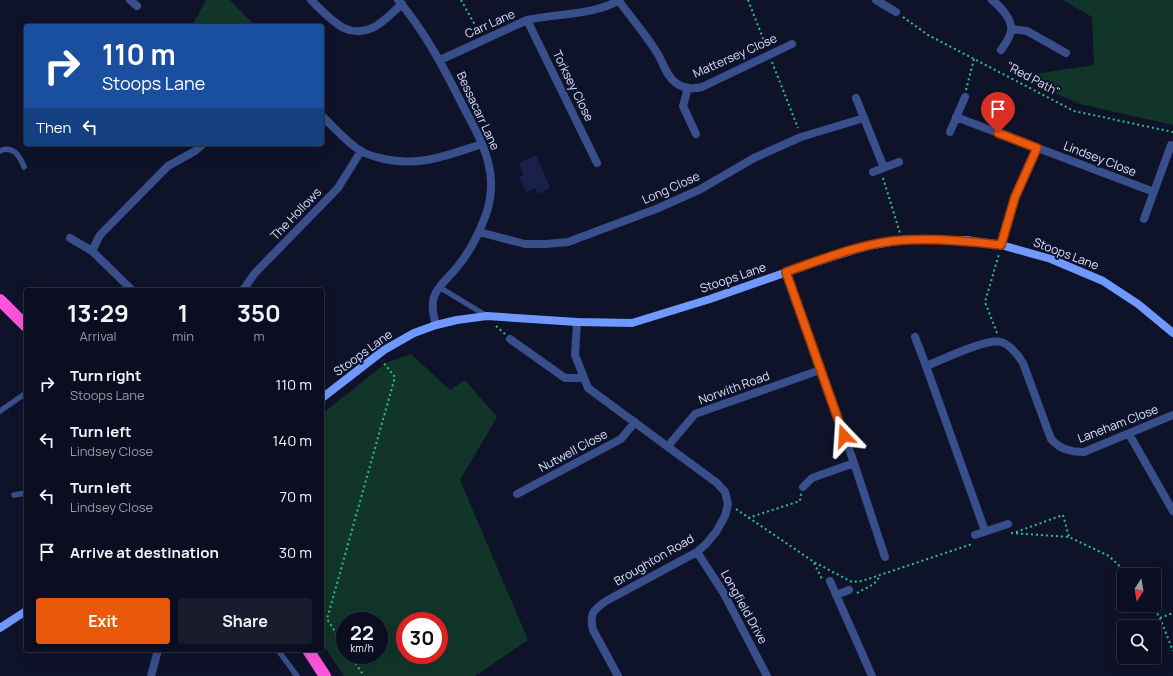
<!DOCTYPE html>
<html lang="en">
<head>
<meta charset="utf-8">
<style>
	:root { --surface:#0b0e20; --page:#191c2d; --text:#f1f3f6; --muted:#9a9ca5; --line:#2b2e3e; --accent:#ea580c }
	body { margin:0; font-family:Manrope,sans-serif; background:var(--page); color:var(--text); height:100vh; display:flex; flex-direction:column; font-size:15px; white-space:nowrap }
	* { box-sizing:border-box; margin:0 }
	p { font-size:13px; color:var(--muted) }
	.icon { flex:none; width:22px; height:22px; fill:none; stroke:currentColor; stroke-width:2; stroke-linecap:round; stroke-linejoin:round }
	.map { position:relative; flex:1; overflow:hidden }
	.drawer { position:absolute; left:24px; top:288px; width:300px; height:364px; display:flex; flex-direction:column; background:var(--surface); border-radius:4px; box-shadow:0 4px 16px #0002,0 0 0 1px var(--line) }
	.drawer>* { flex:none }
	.hud { position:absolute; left:24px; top:24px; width:300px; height:122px; border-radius:4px; box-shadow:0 4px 16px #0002,0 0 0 1px var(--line); background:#1a4fa0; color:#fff; overflow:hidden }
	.needle { width:26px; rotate:191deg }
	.fabs { position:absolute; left:1117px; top:568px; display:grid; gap:8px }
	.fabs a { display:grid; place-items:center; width:44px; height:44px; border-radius:4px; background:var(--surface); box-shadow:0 4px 16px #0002,0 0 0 1px var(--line); font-size:20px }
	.speed { position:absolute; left:336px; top:612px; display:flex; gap:8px; font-size:20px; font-weight:700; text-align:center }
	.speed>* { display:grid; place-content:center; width:52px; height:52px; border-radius:50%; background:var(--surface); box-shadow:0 4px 16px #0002,0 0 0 1px var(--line); line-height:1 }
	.speed small { font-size:10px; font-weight:400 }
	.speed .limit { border:6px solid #d22; background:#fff; color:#111 }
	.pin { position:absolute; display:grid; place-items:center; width:34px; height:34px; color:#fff; margin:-41px -17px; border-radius:50% 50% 50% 0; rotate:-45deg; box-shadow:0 0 4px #0007 }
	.pin .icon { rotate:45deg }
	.me { position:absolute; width:44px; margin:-22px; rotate:340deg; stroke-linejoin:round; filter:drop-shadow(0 0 3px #0008) }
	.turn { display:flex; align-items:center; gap:14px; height:84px; padding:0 12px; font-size:18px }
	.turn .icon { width:52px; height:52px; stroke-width:2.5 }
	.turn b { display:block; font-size:28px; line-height:34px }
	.then { display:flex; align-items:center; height:38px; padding:0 12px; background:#0003; gap:8px; font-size:15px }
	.eta { display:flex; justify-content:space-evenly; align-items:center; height:68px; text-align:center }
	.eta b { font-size:24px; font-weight:700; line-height:28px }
	.action { display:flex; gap:8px; margin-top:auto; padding:8px 12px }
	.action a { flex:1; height:46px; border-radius:4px; background:var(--accent); color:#fff; font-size:16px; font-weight:700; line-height:46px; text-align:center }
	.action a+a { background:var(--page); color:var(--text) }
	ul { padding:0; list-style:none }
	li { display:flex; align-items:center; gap:12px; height:56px; padding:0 12px }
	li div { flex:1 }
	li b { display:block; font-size:15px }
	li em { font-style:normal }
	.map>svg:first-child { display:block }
</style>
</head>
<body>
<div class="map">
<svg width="1173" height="676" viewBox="0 0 1173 676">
	<rect width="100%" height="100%" fill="#0f132a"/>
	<path fill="#123529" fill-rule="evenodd" d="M206 0H230L255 26H192Z
		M1063 0H1173V125L1080 104 1023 79 1028 75 1094 65 1092 17Z
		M411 354 450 390 465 380 497 417 460 480 528 640 475 676H344L322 643V414L386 363ZM345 621H379V655H345ZM405 621H439V655H405Z"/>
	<path fill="#1a204c" d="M536 155 550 188 538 194 535 188 526 192 519 177 524 175 519 163Z"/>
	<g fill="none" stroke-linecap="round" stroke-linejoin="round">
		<path stroke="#2ac289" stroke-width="2" stroke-dasharray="2 3" stroke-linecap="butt" d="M461 0 479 32
			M748 0 766 46
			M903 17 928 35 1074 111 1173 132
			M772 62 798 128
			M966 90 974 59
			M883 178 900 233
			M496 326 505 334
			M997 333 985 302 999 254
			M736 509 814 562 852 582 862 581 880 575 972 544
			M748 518 800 501 801 494
			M1016 532 1063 515 1069 537
			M1011 533 1069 537 1109 556 1129 575
			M814 563 822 579
			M857 593 874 584 880 576
			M1152 605 1160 618 1173 651
			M1160 618 1173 613
			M345 647 327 619 395 377 382 361
			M350 655 364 676"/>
		<path stroke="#384f8c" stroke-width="5.5" d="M0 151C13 145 20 156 24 167
			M439 287 487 316
			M0 411 26 393
			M14 495 26 493
			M278 650 297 676"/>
		<path stroke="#384f8c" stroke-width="8" d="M130 0 137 6
			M311 0C330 18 347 42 376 26 385 21 394 11 402 4
			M398 0C426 33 445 70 464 108 474 127 485 146 489 166 493 182 491 202 485 217 479 233 471 249 461 262 443 287 425 289 436 325
			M876 0 896 12
			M992 0C1000 6 1013 20 1011 31 1010 38 1005 44 1001 50
			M619 1C632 19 648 37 659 56 664 65 667 77 676 83 684 89 693 89 702 87L792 44
			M527 20 597 163
			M1012 29 1027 31 1066 53
			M440 60 527 20C558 13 591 16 620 0
			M688 88 683 106 696 134
			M856 98 884 168
			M322 116C334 127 346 142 361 151 367 155 376 157 384 159 420 167 448 155 482 144
			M956 117 1154 192
			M950 132 965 97
			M873 172 899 162
			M1144 219 1171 145
			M479 232 525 244H546L568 242 656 209 699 190 754 158 801 137 864 118
			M70 238 92 251
			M1001 245 1015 197 1037 148
			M786 272 854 463 885 557
			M132 290 92 251 100 235 168 166 195 151 203 144
			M243 290 255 273 338 188 361 151
			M577 322 575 355 588 388 717 483 725 492 728 504 725 516 716 532 706 544 697 552 606 601C593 610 589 614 593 630L618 676
			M915 337 926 366 985 531
			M510 339 565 378H584
			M926 366C942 360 986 338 1001 342 1011 345 1018 355 1023 363L1051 439C1060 449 1070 452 1084 452L1173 415
			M1129 434 1173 511
			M668 446 695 414 820 370
			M803 487 812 478 854 463
			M517 494 621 439 635 422
			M975 535 1008 524
			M697 552 723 592 767 676
			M830 581 872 676
			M836 595 849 590
			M151 676 158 650"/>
		<path stroke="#7099ff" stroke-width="8" d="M322 398 384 350 414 333 436 325 457 320 487 316 577 322 632 323 710 299 810 264 854 250 873 245 903 240H966L1001 245 1051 259 1103 281 1138 304 1173 333
			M0 628 26 611"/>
		<path stroke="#ff54db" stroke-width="12" d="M0 300 26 326
			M308 650 325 676"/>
	</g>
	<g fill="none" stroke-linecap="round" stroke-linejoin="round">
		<defs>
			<path id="route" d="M844 436 786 272C823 259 865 242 904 240 936 238 969 241 1001 245L1015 197 1037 148 998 133"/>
		</defs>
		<use href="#route" stroke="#983908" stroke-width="10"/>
		<use href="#route" stroke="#ea580c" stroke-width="7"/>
	</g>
	<g text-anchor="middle" stroke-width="4" stroke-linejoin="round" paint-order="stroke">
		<g font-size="12" fill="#d9e0ff" stroke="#0f132a">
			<text transform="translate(490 24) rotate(-24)" y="4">Carr Lane</text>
			<text transform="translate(735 56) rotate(-24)" y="4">Mattersey Close</text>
			<text transform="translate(1033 79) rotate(28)" y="4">"Red Path"</text>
			<text transform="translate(573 86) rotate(64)" y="4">Torksey Close</text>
			<text transform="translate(478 111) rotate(65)" y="4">Bessacarr Lane</text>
			<text transform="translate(1100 159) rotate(21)" y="4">Lindsey Close</text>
			<text transform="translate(671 188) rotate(-24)" y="4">Long Close</text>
			<text transform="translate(296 214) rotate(-46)" y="4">The Hollows</text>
			<text transform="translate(1066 254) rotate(21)" y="4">Stoops Lane</text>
			<text transform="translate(733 278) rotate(-19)" y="4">Stoops Lane</text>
			<text transform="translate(363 353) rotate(-36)" y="4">Stoops Lane</text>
			<text transform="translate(734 388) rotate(-20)" y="4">Norwith Road</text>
			<text transform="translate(1118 424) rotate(-21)" y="4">Laneham Close</text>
			<text transform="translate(573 451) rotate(-28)" y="4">Nutwell Close</text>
			<text transform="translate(654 560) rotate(-30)" y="4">Broughton Road</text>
			<text transform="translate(744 607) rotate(61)" y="4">Longfield Drive</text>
		</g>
	</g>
</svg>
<div class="fabs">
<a><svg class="needle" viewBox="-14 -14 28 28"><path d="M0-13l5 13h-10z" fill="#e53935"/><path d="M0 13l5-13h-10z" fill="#9a9ca5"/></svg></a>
<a><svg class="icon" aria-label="search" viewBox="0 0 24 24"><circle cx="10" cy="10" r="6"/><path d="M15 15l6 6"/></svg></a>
</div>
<div class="speed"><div>22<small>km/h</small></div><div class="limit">30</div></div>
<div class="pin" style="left:998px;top:133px;background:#d93025"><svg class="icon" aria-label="arrive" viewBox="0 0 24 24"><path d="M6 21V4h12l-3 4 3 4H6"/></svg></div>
<svg class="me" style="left:844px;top:436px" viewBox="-20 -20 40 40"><path d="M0-17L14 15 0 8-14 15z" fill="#ea580c" stroke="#fff" stroke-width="4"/></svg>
<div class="hud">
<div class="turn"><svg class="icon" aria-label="right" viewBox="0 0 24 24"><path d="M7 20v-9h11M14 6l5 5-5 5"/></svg><div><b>110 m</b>Stoops Lane</div></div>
<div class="then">Then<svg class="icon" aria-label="left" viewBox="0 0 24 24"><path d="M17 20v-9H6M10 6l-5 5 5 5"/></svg></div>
</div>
<section class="drawer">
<div class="eta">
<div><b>13:29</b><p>Arrival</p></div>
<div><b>1</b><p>min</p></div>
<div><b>350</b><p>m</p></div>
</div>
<ul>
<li><svg class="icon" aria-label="right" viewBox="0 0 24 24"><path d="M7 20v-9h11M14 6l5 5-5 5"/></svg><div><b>Turn right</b><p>Stoops Lane</p></div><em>110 m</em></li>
<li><svg class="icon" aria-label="left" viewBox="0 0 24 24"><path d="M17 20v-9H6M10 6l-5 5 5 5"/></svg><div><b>Turn left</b><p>Lindsey Close</p></div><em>140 m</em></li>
<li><svg class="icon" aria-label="left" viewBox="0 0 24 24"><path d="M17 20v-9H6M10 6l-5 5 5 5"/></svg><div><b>Turn left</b><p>Lindsey Close</p></div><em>70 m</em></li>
<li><svg class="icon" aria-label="arrive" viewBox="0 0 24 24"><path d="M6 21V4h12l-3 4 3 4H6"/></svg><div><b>Arrive at destination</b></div><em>30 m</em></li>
</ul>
<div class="action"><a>Exit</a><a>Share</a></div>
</section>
</div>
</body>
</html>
